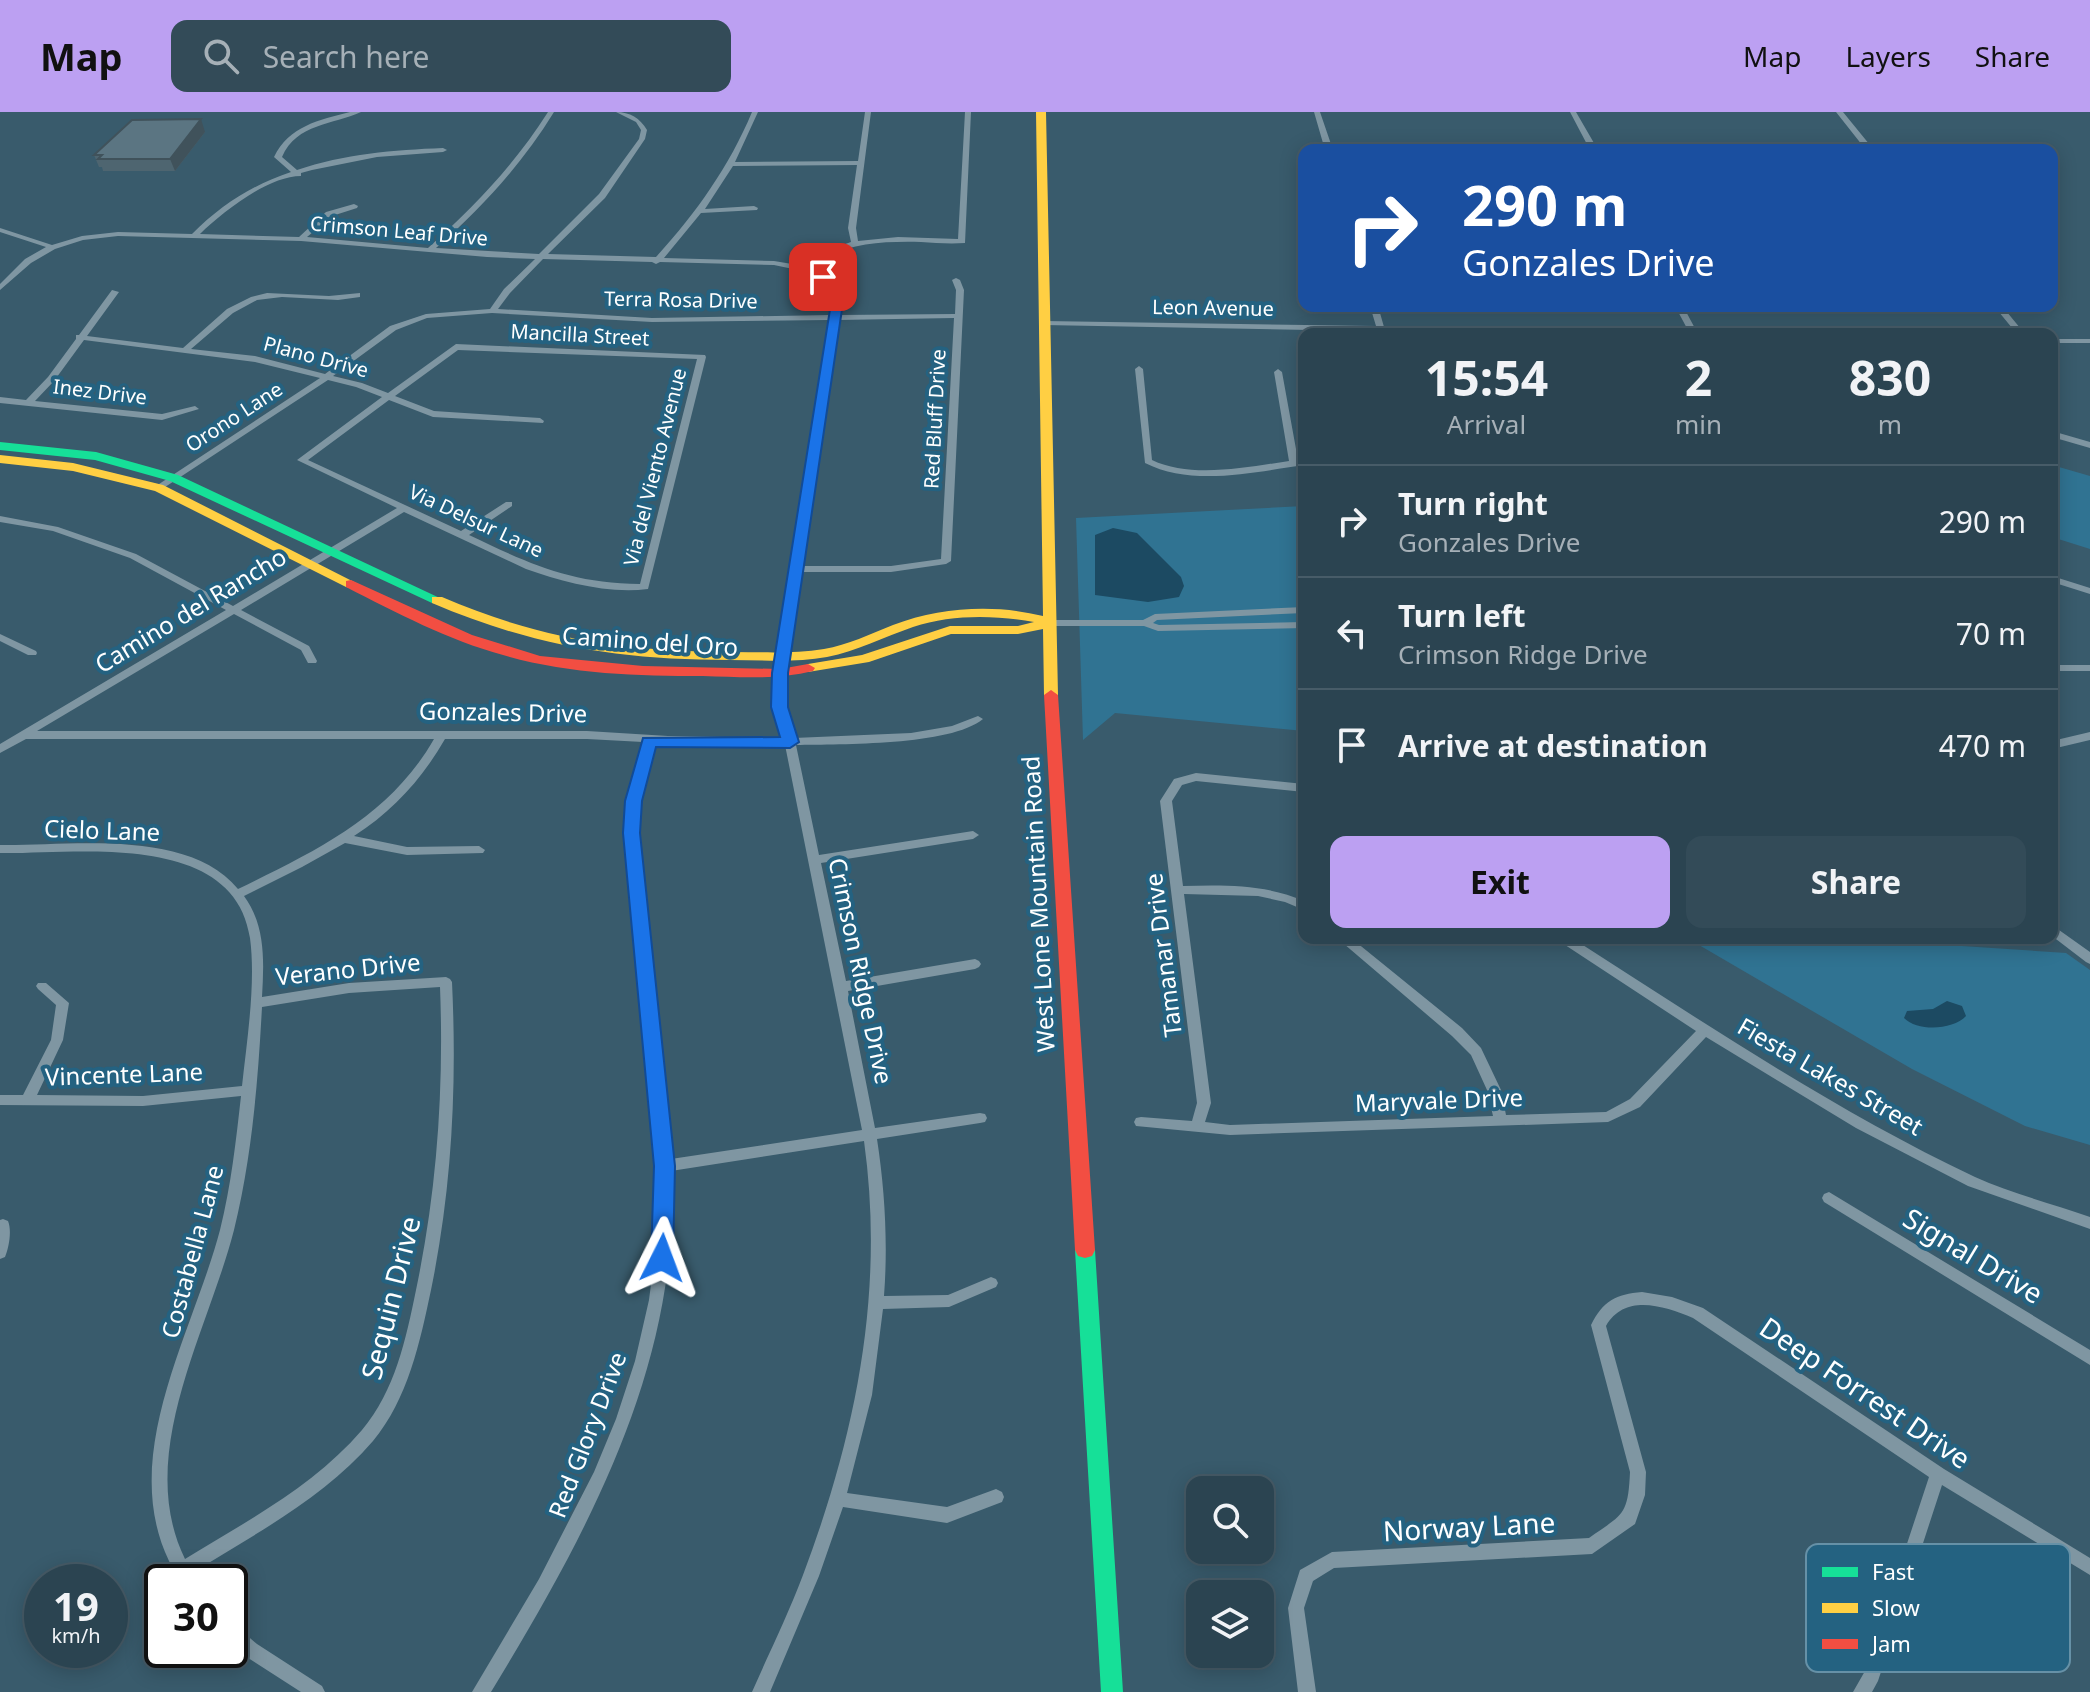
<!DOCTYPE html>
<html lang="en">
<head>
<meta charset="utf-8">
<style>
	:root { --surface:#2b4451; --page:#334b58; --text:#f1f3f6; --muted:#a6b0b7; --line:#475c68; --accent:#bca0f2 }
	body { margin:0; font-family:"Noto Sans",sans-serif; background:var(--page); color:var(--text); height:100vh; display:flex; flex-direction:column; font-size:30px; white-space:nowrap }
	* { box-sizing:border-box; margin:0 }
	p { font-size:26px; color:var(--muted) }
	.icon { flex:none; width:44px; height:44px; fill:none; stroke:currentColor; stroke-width:2; stroke-linecap:round; stroke-linejoin:round }
	.map { position:relative; flex:1; overflow:hidden }
	.drawer { position:absolute; left:1298px; top:216px; width:760px; height:616px; display:flex; flex-direction:column; background:var(--surface); border-radius:16px; box-shadow:0 4px 20px #0003,0 0 0 2px var(--line) }
	.drawer>* { flex:none }
	.guide { position:absolute; left:1298px; top:32px; width:760px; height:168px; border-radius:16px; box-shadow:0 4px 20px #0003,0 0 0 2px var(--line); background:#1a4fa0; color:#fff; overflow:hidden }
	.fabs { position:absolute; left:1186px; top:1364px; display:grid; gap:16px }
	.fabs a { display:grid; place-items:center; width:88px; height:88px; border-radius:16px; background:var(--surface); box-shadow:0 4px 20px #0003,0 0 0 2px var(--line); font-size:40px }
	.speed { position:absolute; left:24px; top:1452px; display:flex; gap:16px; font-size:40px; font-weight:700; text-align:center }
	.speed>* { display:grid; place-content:center; width:104px; height:104px; border-radius:50%; background:var(--surface); box-shadow:0 4px 20px #0003,0 0 0 2px var(--line); line-height:1 }
	.speed small { font-size:20px; font-weight:400 }
	.speed .limit { border:4px solid #111; border-radius:12px; background:#fff; color:#111 }
	.pin { position:absolute; display:grid; place-items:center; width:68px; height:68px; color:#fff; margin:-34px; border-radius:16px; box-shadow:0 4px 12px #0006 }
	.me { position:absolute; width:88px; margin:-44px; rotate:3deg; stroke-linejoin:round; filter:drop-shadow(0 0 6px #0008) }
	.turn { display:flex; align-items:center; gap:28px; height:168px; padding:0 32px; font-size:36px }
	.turn .icon { width:104px; height:104px; stroke-width:2.5 }
	.turn b { display:block; font-size:56px; line-height:68px }
	.eta { display:flex; justify-content:space-evenly; align-items:center; height:136px; text-align:center }
	.eta b { font-size:48px; font-weight:700; line-height:56px }
	.action { display:flex; gap:16px; margin-top:auto; padding:16px 32px }
	.action a { flex:1; height:92px; border-radius:16px; background:var(--accent); color:#111; font-size:32px; font-weight:700; line-height:92px; text-align:center }
	.action a+a { background:var(--page); color:var(--text) }
	ul { padding:0; list-style:none }
	li { display:flex; align-items:center; gap:24px; height:112px; padding:0 32px; border-top:2px solid var(--line) }
	li div { flex:1 }
	li b { display:block; font-size:30px }
	li em { font-style:normal }
	header { display:flex; align-items:center; gap:48px; box-sizing:border-box; height:112px; padding:0 40px; background:var(--accent); color:#111 }
	header strong { font-size:38px }
	nav { display:flex; gap:44px; margin-inline-start:auto; font-size:28px }
	.search { width:560px; height:72px; background:var(--page); display:flex; align-items:center; gap:20px; box-sizing:border-box; padding:0 28px; border-radius:16px; color:var(--muted); font-size:30px }
	.map>svg:first-child { display:block }
</style>
</head>
<body>
<header>
<strong>Map</strong>
<div class="search"><svg class="icon" aria-label="search" viewBox="0 0 24 24"><circle cx="10" cy="10" r="6"/><path d="M15 15l6 6"/></svg>Search here</div>
<nav><a>Map</a><a>Layers</a><a>Share</a></nav>
</header>
<div class="map">
<svg width="2090" height="1580" viewBox="0 0 2090 1580">
	<rect width="100%" height="100%" fill="#395b6c"/>
	<path fill="#307392" d="M2052 353 2090 364V437L2052 425Z
		M1304 394V619L1115 601 1083 628 1076 406Z
		M1687 826H1935L1962 834 2066 841 2090 858V1033L2025 1014 1912 957Z"/>
	<path fill="#1c4a62" d="M1113 416 1137 421 1181 465 1184 474 1179 485 1148 490 1095 483V423Z
		M1947 889 1962 894 1966 904C1953 918 1918 920 1904 906L1907 899 1933 897Z"/>
	<g fill="none" stroke-linecap="round" stroke-linejoin="round">
		<path fill="#7f96a2" fill-rule="evenodd" d="M350 0H361C333 13 297 11 282 45L297 58C344 42 394 38 443 36L447 38 443 40 377 45 312 58 301 61V64C268 64 223 100 200 122L299 125 326 100 354 92 358 94 357 96 332 104 307 125 428 136C474 95 515 52 548 0H554C522 52 482 96 436 136L539 142 599 82 639 27 641 18 636 10 616 0C630 0 640 6 647 18L645 27 605 86 548 142 656 145C696 101 729 55 752 0H758L735 50 858 49 865 0H871L856 116 858 129 898 125 958 127 965 0H971L965 131C950 132 935 131 921 130 877 129 843 132 805 155 822 161 832 169 842 184L839 203 955 202 956 178 952 168 956 166 960 168 964 178 951 449 946 452 891 460H800L785 561V595L794 626 911 621 952 614 978 604 983 607C950 634 841 632 796 633L819 743 973 719 979 723 973 727 821 751 846 869 975 847 979 849 981 852 979 855 975 857 848 879 875 1016 980 1001 985 1002 987 1006 985 1010 980 1011 877 1027C885 1079 888 1132 884 1184L948 1183 991 1165 996 1167 998 1171 996 1175 949 1195 883 1197 872 1283 847 1381 947 1395 996 1377 1002 1380 1004 1385 1002 1390 947 1411 843 1395 819 1464 770 1580H752C769 1541 788 1503 803 1463 856 1322 885 1180 864 1029L671 1059C682 1250 587 1422 491 1580H472L539 1467 594 1360 616 1307 635 1249 649 1188 657 1125 658 1062 625 721 627 689 643 630 587 627H445C422 667 393 699 354 724L407 735 479 734 485 738 483 741 407 743 345 731 302 755 244 784C266 814 264 850 262 885L349 871 446 865 450 867 452 870C457 974 452 1076 431 1178 420 1230 408 1287 373 1329 324 1386 255 1422 192 1461L196 1470H179C175 1463 173 1457 169 1449 118 1343 193 1221 220 1118 231 1074 236 1029 241 984L143 994 0 993V983H23L51 928 56 893 38 877 36 874 38 871H46L69 891 63 928 37 983 143 984 242 974C247 928 256 871 250 826 234 718 77 742 0 741V733C70 734 188 716 238 777 316 739 390 704 434 627H26L0 641V632L226 498 130 446 53 419 0 410V404L58 415 136 442 233 494 397 396 297 348 382 285 356 275 328 268 159 379 154 376 156 374 320 266 255 250 84 228 54 269 35 289 162 302 195 294 199 297 162 308 0 291V285L26 288 48 265 76 227V223H79L112 178 119 180 87 224 183 236 227 197 251 185 267 181 329 184 360 181V185L338 188 282 185 257 188 233 201 191 237 255 244 325 262 390 214 426 202 490 197 504 177 535 147 487 145 301 129 118 124 83 128 55 137 31 151 0 178V172L25 147 46 135 0 120V116L52 133 82 124 118 120 192 122C221 93 252 73 291 60L274 45C289 14 319 8 350 0ZM857 53 848 116 851 130 816 142 798 153 774 149 664 146 701 101 757 98 758 96 754 94 705 97 733 54ZM543 147 652 150 656 152 660 150 774 153 793 157 816 165 823 171 834 184 831 203 652 206 498 197 510 181ZM492 201 652 210 830 208 775 561V595L783 626 668 624 587 619H37L234 502 301 538 308 551H316L317 549 309 534 241 498 404 400 526 457C563 470 607 482 648 477L706 245 705 243 456 232 388 281 362 271 333 264 396 218 427 206ZM954 206 941 447 891 454H801L838 208ZM458 238 697 247 640 472C570 471 530 452 469 423L512 394V390H506L461 419 308 348 389 288 433 305 543 311 544 309 540 306 434 299 395 284ZM654 631 785 633 862 1018 671 1047 637 721 639 689ZM440 875C444 977 437 1078 416 1178 406 1227 395 1279 362 1318 314 1374 247 1409 185 1447 134 1343 208 1220 234 1118 252 1045 258 969 262 895L349 881Z
			M1314 0H1320L1333 38H1325Z
			M1570 0H1576L1598 38H1590Z
			M1836 0H1843L1874 38H1866Z
			M1370 194H1378L1384 215 1668 220 1672 222H1528L1044 213 1040 211 1044 209 1376 214Z
			M1675 194H1683L1698 222H1690Z
			M1994 194H2002L2025 222H2017Z
			M2052 227H2090V231H2052Z
			M1139 254 1143 257 1152 348C1191 367 1248 355 1289 349L1274 260 1278 257 1282 260 1298 348 1304 347V353C1254 360 1192 375 1145 351L1135 257Z
			M2052 319 2090 330V336L2052 325Z
			M2052 464 2090 476V482L2052 470Z
			M1304 495V501L1157 508 1153 511 1159 513 1304 510V516L1158 519 1144 514H1050L1045 511 1050 508H1143L1155 502Z
			M0 522 36 539 37 541 36 543H28L0 529Z
			M2052 553H2090V559H2052Z
			M2090 620V628L2052 637V629Z
			M1196 661 1304 672V680L1196 669 1182 673 1172 689 1183 774C1224 773 1265 772 1304 789V798L1285 790 1258 784 1184 782 1211 991 1205 1010 1230 1013 1493 1004 1487 978 1471 943 1452 924 1337 826H1351L1462 916 1481 936 1501 978 1506 1003 1606 1000 1630 987 1696 919 1559 829 1557 826H1572C1703 910 1834 998 1975 1065 2010 1081 2053 1092 2090 1105V1117L1968 1074 1856 1016 1706 925 1640 995 1608 1010 1230 1023 1136 1014 1134 1010 1136 1006 1141 1005 1192 1009 1197 991 1160 689 1174 667Z
			M2052 813 2090 840V852L2086 850 2052 824Z
			M1829 1080 2090 1238V1253L1824 1090 1822 1086 1824 1082Z
			M3 1107 8 1109C12 1118 9 1136 5 1145L0 1147V1108Z
			M1642 1180 1672 1185 1703 1196 1944 1357 2090 1446V1463L1942 1373 1878 1569 1872 1580H1853L1865 1559 1929 1365 1693 1206C1664 1194 1625 1181 1606 1214L1646 1360 1645 1383 1635 1412 1592 1442 1334 1456 1313 1469 1304 1496 1316 1580H1298L1288 1496 1300 1458 1332 1440 1589 1426C1623 1402 1628 1404 1630 1360L1591 1213C1603 1189 1616 1182 1642 1180Z
			M230 1512 236 1514 257 1532 322 1574 325 1580H301L245 1544 230 1531Z"/>
		<path fill="#16e098" fill-rule="evenodd" d="M0 330 96 340 178 363 444 488 437 492 432 491 170 369 95 348 0 338Z
			M1085 1130 1092 1132 1095 1138 1123 1580H1101L1075 1138 1078 1132Z"/>
		<path fill="#ffcf43" fill-rule="evenodd" d="M1036 0H1046L1058 583 1056 586H1046L1044 583 1043 517 1018 522H951L869 550 808 560 801 556 808 552 862 543 950 514H1018L1034 510C995 503 952 502 913 515 884 525 857 539 827 545 795 551 762 548 729 548 622 548 532 534 432 491V485H442C542 528 624 539 733 540 763 540 794 542 824 537 848 533 870 522 893 513 941 495 994 492 1043 504Z
			M0 343 73 351 163 373 358 472 351 476 346 475 155 379 73 359 0 351Z"/>
		<path fill="#f24e42" fill-rule="evenodd" d="M351 468 472 523 540 544 643 554 780 557 808 552 815 556 813 559C777 568 740 565 703 564 636 564 568 562 503 543 448 528 397 501 346 475V469Z
			M1051 578 1058 583 1095 1138 1092 1144 1085 1146 1078 1144 1075 1138 1044 583Z"/>
	</g>
	<path fill="#4e6570" d="M205 20 175 59H103L102 55H99L94 43Z"/>
	<path fill="#40525b" d="M201 7 205 20 175 59 170 47Z"/>
	<path fill="#5b7582" stroke="#40525b" stroke-width="2" d="M201 7 170 47H98L102 43H94L132 8Z"/>
	<path fill="#1a73e8" stroke="#114b97" stroke-width="2" d="M819 162H828L844 184 788 561V595L799 630 790 636 656 635 642 689 640 721 675 1054 673 1146 670 1153H654L651 1146 654 1054 623 721 625 689 643 626 780 625 771 595 772 561 832 185Z"/>
	<g text-anchor="middle" stroke-width="8" stroke-linejoin="round" paint-order="stroke">
		<g font-size="20" fill="#fff" stroke="#246281">
			<text transform="translate(399 119) rotate(5)" y="7">Crimson Leaf Drive</text>
			<text transform="translate(681 188) rotate(1)" y="7">Terra Rosa Drive</text>
			<text transform="translate(1213 196) rotate(1)" y="7">Leon Avenue</text>
			<text transform="translate(580 223) rotate(3)" y="7">Mancilla Street</text>
			<text transform="translate(316 245) rotate(15)" y="7">Plano Drive</text>
			<text transform="translate(100 280) rotate(7)" y="7">Inez Drive</text>
			<text transform="translate(234 305) rotate(-33)" y="7">Orono Lane</text>
			<text transform="translate(935 307) rotate(-87)" y="7">Red Bluff Drive</text>
			<text transform="translate(655 355) rotate(-76)" y="7">Via del Viento Avenue</text>
			<text transform="translate(476 409) rotate(25)" y="7">Via Delsur Lane</text>
		</g>
		<g font-size="24" fill="#fff" stroke="#246281">
			<text transform="translate(191 499) rotate(-31)" y="8">Camino del Rancho</text>
			<text transform="translate(650 530) rotate(4)" y="8">Camino del Oro</text>
			<text transform="translate(503 601) rotate(1)" y="8">Gonzales Drive</text>
			<text transform="translate(102 719) rotate(2)" y="8">Cielo Lane</text>
			<text transform="translate(1039 792) rotate(-93)" y="8">West Lone Mountain Road</text>
			<text transform="translate(1164 843) rotate(-97)" y="8">Tamanar Drive</text>
			<text transform="translate(348 858) rotate(-6)" y="8">Verano Drive</text>
			<text transform="translate(860 859) rotate(78)" y="8">Crimson Ridge Drive</text>
			<text transform="translate(124 963) rotate(-2)" y="8">Vincente Lane</text>
			<text transform="translate(1830 965) rotate(30)" y="8">Fiesta Lakes Street</text>
			<text transform="translate(1439 989) rotate(-2)" y="8">Maryvale Drive</text>
			<text transform="translate(193 1140) rotate(-75)" y="8">Costabella Lane</text>
			<text transform="translate(588 1323) rotate(-69)" y="8">Red Glory Drive</text>
		</g>
		<g font-size="28" fill="#fff" stroke="#246281">
			<text transform="translate(1973 1144) rotate(31)" y="10">Signal Drive</text>
			<text transform="translate(391 1186) rotate(-76)" y="10">Sequin Drive</text>
			<text transform="translate(1865 1281) rotate(34)" y="10">Deep Forrest Drive</text>
			<text transform="translate(1469 1415) rotate(-3)" y="10">Norway Lane</text>
		</g>
	</g>
	<rect x="1806" y="1432" width="264" height="128" rx="12" fill="#246281" stroke="#6691a7" stroke-width="2"/>
	<rect x="1822" y="1455" width="36" height="10" fill="#16e098"/>
	<rect x="1822" y="1491" width="36" height="10" fill="#ffcf43"/>
	<rect x="1822" y="1527" width="36" height="10" fill="#f24e42"/>
	<g font-size="22" fill="#fff">
		<text x="1872" y="1468">Fast</text>
		<text x="1872" y="1504">Slow</text>
		<text x="1872" y="1540">Jam</text>
	</g>
</svg>
<div class="fabs">
<a><svg class="icon" aria-label="search" viewBox="0 0 24 24"><circle cx="10" cy="10" r="6"/><path d="M15 15l6 6"/></svg></a>
<a><svg class="icon" aria-label="layers" viewBox="0 0 24 24"><path d="M12 4l9 5-9 5-9-5zM3 14l9 5 9-5"/></svg></a>
</div>
<div class="speed"><div>19<small>km/h</small></div><div class="limit">30</div></div>
<div class="pin" style="left:823px;top:165px;background:#d93025"><svg class="icon" aria-label="arrive" viewBox="0 0 24 24"><path d="M6 21V4h12l-3 4 3 4H6"/></svg></div>
<svg class="me" style="left:662px;top:1146px" viewBox="-20 -20 40 40"><path d="M0-17L14 15 0 8-14 15z" fill="#1a73e8" stroke="#fff" stroke-width="4"/></svg>
<div class="guide">
<div class="turn"><svg class="icon" aria-label="right" viewBox="0 0 24 24"><path d="M7 20v-9h11M14 6l5 5-5 5"/></svg><div><b>290 m</b>Gonzales Drive</div></div>
</div>
<section class="drawer">
<div class="eta">
<div><b>15:54</b><p>Arrival</p></div>
<div><b>2</b><p>min</p></div>
<div><b>830</b><p>m</p></div>
</div>
<ul>
<li><svg class="icon" aria-label="right" viewBox="0 0 24 24"><path d="M7 20v-9h11M14 6l5 5-5 5"/></svg><div><b>Turn right</b><p>Gonzales Drive</p></div><em>290 m</em></li>
<li><svg class="icon" aria-label="left" viewBox="0 0 24 24"><path d="M17 20v-9H6M10 6l-5 5 5 5"/></svg><div><b>Turn left</b><p>Crimson Ridge Drive</p></div><em>70 m</em></li>
<li><svg class="icon" aria-label="arrive" viewBox="0 0 24 24"><path d="M6 21V4h12l-3 4 3 4H6"/></svg><div><b>Arrive at destination</b></div><em>470 m</em></li>
</ul>
<div class="action"><a>Exit</a><a>Share</a></div>
</section>
</div>
</body>
</html>
